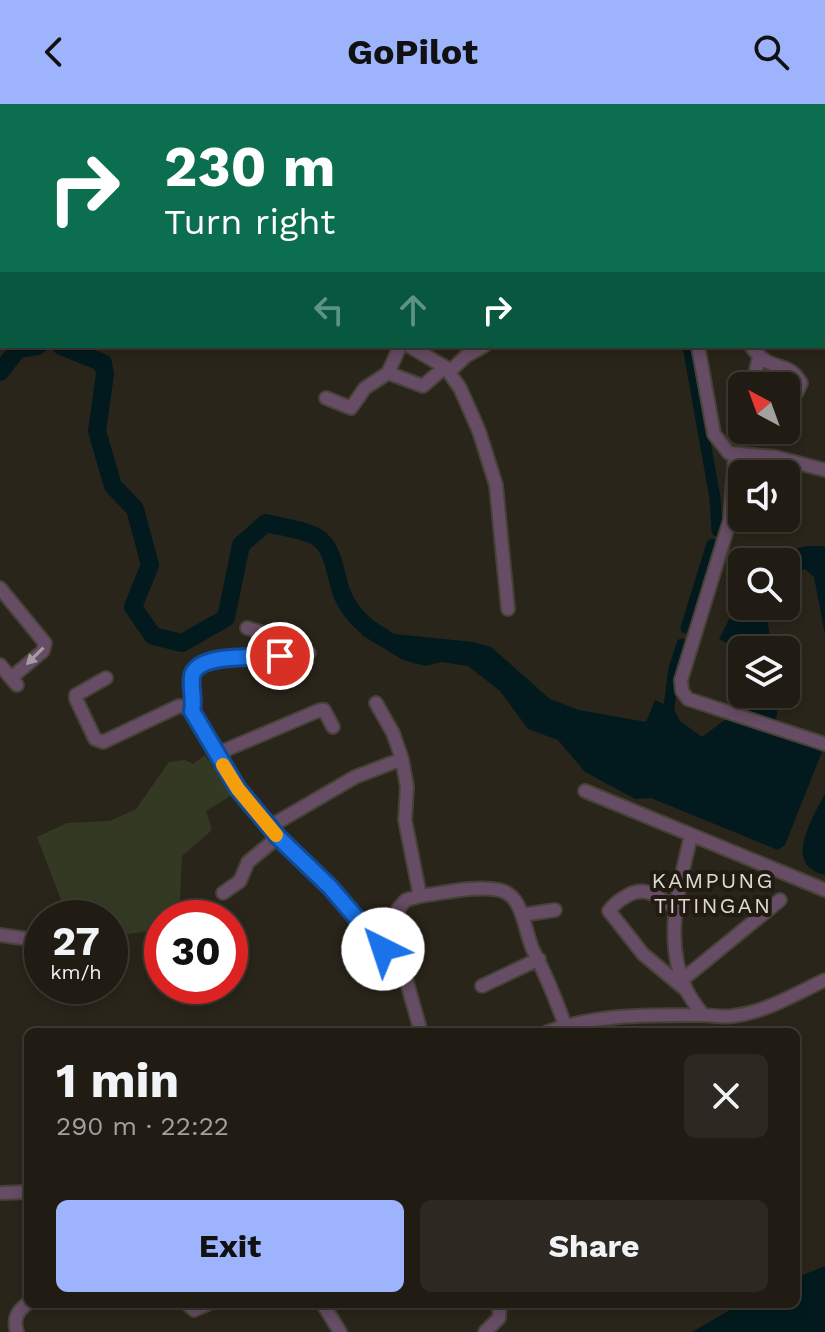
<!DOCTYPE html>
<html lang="en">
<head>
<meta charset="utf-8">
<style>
	:root { --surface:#201c14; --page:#2d2922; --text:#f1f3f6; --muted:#a2a1a0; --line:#3d3a34; --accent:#9db4fd }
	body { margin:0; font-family:"Work Sans",sans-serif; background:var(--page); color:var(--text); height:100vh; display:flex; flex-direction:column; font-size:30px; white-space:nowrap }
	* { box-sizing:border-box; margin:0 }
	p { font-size:26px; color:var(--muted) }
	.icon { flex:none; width:44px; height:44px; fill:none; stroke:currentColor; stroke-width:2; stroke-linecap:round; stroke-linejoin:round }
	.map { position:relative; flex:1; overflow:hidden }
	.drawer { position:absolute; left:24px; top:924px; width:776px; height:280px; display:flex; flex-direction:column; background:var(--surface); border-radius:12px; box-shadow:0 4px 12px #0003,0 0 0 2px var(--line) }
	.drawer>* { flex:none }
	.top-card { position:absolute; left:0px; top:0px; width:826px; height:244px; box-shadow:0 4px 12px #0003,0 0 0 2px var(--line); background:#0b6e4f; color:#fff; overflow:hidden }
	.needle { width:52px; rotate:319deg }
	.tools { position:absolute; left:728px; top:268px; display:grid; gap:16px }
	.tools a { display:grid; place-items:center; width:72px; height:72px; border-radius:12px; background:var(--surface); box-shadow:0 4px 12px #0003,0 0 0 2px var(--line); font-size:40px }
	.speed { position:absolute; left:24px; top:796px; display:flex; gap:16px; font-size:40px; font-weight:700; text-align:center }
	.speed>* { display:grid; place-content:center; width:104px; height:104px; border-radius:50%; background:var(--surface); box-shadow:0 4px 12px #0003,0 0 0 2px var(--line); line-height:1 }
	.speed small { font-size:20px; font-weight:400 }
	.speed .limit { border:12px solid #d22; background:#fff; color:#111 }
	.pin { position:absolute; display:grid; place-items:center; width:68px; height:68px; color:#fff; margin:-34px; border:4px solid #fff; border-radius:50%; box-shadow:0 2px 8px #0007 }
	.me { position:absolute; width:88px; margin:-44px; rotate:319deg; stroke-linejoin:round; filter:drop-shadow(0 0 6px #0008) }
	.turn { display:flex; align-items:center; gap:28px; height:168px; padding:0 32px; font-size:36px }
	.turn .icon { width:104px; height:104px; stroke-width:2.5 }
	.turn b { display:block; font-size:56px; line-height:68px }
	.lanes { display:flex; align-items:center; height:76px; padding:0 32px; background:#0003; justify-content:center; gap:40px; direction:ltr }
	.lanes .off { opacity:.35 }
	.round { display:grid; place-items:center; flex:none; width:84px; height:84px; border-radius:12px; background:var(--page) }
	.headline { display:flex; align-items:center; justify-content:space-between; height:136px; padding:0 32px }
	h1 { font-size:48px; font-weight:700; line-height:60px }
	.primary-button { display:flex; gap:16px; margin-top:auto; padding:16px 32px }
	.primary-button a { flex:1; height:92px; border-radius:12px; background:var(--accent); color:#111; font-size:32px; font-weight:700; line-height:92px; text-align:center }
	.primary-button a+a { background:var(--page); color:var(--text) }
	header { display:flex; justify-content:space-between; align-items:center; height:104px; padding:0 32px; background:var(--accent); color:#111; font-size:36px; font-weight:700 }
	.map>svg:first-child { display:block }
</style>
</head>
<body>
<header><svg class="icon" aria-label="back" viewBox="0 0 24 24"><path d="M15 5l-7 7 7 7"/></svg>GoPilot<svg class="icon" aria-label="search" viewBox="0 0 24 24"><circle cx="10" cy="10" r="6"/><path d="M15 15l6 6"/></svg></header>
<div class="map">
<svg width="825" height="1228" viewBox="0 0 825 1228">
	<rect width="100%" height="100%" fill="#2a251a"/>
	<path fill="#343923" d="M205 651 232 691 206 707 212 726 182 752 179 814H162V825L110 833V814H68L37 733 67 719 110 717 136 705 169 658 185 656 193 660Z"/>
	<path fill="#021a1d" d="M806 442H825V530L814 473 805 465 786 475V458H765L777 450Z
		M742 490V502H769L766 508 772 546 742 547 719 535Z
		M367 513 380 524 395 530 473 538 491 543 550 595 579 606 646 618 655 596 674 605 680 617 702 633 738 606 747 609 755 590H779L775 626 822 648 785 741 778 746 651 694 635 695 585 668 558 636 528 625 500 587 468 562 442 558 425 562 403 556 362 531Z
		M825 689V771C781 761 814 713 825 689Z
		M825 1162V1228H692L740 1200H796V1174Z"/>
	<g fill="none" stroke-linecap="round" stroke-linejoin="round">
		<path stroke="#021a1d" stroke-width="11" d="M614 0 615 2
			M688 242 715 394 717 427
			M686 524 712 440
			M667 618 674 565 682 540"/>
		<path stroke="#021a1d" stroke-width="18" d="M61 242 103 259 105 270 97 327 113 382 135 405 150 461 133 503 153 532 182 539 226 514 241 441 266 419C281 423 301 425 315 432 334 442 335 470 341 487 348 507 365 524 383 533
			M0 268 18 245 38 242"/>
		<defs>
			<path id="minor" d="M225 0 227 2
				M514 0 516 2
				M627 0 628 2
				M118 2 119 0
				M456 2 457 0
				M769 2V0
				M409 242 445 263 460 284 479 327 496 381 508 505
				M698 242 714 330 729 349 775 353 825 366
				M751 242C770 270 788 255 801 279L797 288 786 294
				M449 268 466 252 484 242
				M388 269 423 282 445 263
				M755 282 754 274 759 254
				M326 294 351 304 365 284 388 269 400 242
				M735 352 730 416 681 576 682 587 688 595 825 640
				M0 484 45 539 43 547 11 574
				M247 524 267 530 265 554
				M309 549C294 551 279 553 264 554 247 555 201 548 193 570 189 580 195 596 192 607L238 685 278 733 330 783 404 868 421 928
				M0 561 17 581
				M106 574 76 591V595L95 635 103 638 179 602 186 603 192 607
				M376 599 393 629 402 655 407 683 405 716 420 792 406 796 398 805 404 866
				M216 650 320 606H324L333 623
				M585 687 825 786
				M269 723 355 673 402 655
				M691 732C679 781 663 837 686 885 690 894 697 903 703 911
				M223 789 240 777 248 758 278 733
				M420 792C444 789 475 781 499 786 525 791 524 830 534 848 546 871 556 896 565 921
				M674 803C657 792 644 780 625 793 618 797 614 800 609 807L643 850 686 886
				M522 811 555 806
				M0 831 42 837
				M682 876 780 796
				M482 882 539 855
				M72 893 74 882
				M547 928C596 910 650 911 702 911 712 911 723 914 733 912 766 908 795 890 825 876
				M0 1089 28 1088
				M187 1200 194 1206 208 1200
				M323 1200 340 1228
				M17 1228C13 1215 17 1207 28 1199
				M485 1228 499 1214 500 1200"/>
		</defs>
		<use href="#minor" stroke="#474237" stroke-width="16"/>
		<use href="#minor" stroke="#664c64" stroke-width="12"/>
	</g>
	<defs><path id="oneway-solid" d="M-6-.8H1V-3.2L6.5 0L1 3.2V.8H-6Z" transform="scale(2)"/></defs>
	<use fill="#a79aa0" href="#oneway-solid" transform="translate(35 552) rotate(135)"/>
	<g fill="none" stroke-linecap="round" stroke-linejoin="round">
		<defs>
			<path id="route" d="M280 552C259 555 203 548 193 569 189 577 195 596 192 607L238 685 278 733 330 783 383 845"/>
		</defs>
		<use href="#route" stroke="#114b97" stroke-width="20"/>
		<use href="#route" stroke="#1a73e8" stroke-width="14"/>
		<path stroke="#f59e0b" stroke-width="14" d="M223 661 238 685 276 731"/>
	</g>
	<g text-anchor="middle" stroke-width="8" stroke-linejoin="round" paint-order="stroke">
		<g font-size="22" letter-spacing="2" fill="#ddd9d2" stroke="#211b11">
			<text x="713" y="784">KAMPUNG<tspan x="713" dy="25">TITINGAN</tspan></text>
		</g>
	</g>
</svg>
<div class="tools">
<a><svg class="needle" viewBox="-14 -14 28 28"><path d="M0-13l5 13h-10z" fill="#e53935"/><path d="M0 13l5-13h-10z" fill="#a2a1a0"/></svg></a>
<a><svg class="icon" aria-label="sound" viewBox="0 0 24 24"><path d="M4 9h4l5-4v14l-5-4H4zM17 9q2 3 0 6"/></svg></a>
<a><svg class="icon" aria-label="search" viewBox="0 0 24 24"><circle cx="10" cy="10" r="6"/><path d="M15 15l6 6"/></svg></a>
<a><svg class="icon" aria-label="layers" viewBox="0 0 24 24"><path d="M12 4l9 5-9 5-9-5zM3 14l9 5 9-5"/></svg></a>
</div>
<div class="speed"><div>27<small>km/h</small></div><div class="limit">30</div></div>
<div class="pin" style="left:280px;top:552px;background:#d93025"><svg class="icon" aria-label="arrive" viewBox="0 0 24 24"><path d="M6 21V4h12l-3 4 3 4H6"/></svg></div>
<svg class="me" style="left:383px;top:845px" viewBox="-20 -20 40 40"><circle r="19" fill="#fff"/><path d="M0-13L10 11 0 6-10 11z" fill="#1a73e8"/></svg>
<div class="top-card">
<div class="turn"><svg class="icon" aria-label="right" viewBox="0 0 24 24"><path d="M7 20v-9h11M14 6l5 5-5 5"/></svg><div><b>230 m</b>Turn right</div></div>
<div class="lanes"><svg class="icon off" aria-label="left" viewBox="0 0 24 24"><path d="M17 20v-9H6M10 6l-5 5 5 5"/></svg><svg class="icon off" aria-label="ahead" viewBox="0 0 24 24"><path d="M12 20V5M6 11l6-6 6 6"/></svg><svg class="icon" aria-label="right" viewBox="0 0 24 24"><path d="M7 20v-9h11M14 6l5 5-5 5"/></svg></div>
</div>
<section class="drawer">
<div class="headline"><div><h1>1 min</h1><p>290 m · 22:22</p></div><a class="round"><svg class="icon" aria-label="close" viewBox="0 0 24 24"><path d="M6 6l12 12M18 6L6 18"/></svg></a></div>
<div class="primary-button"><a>Exit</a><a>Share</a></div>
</section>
</div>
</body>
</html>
